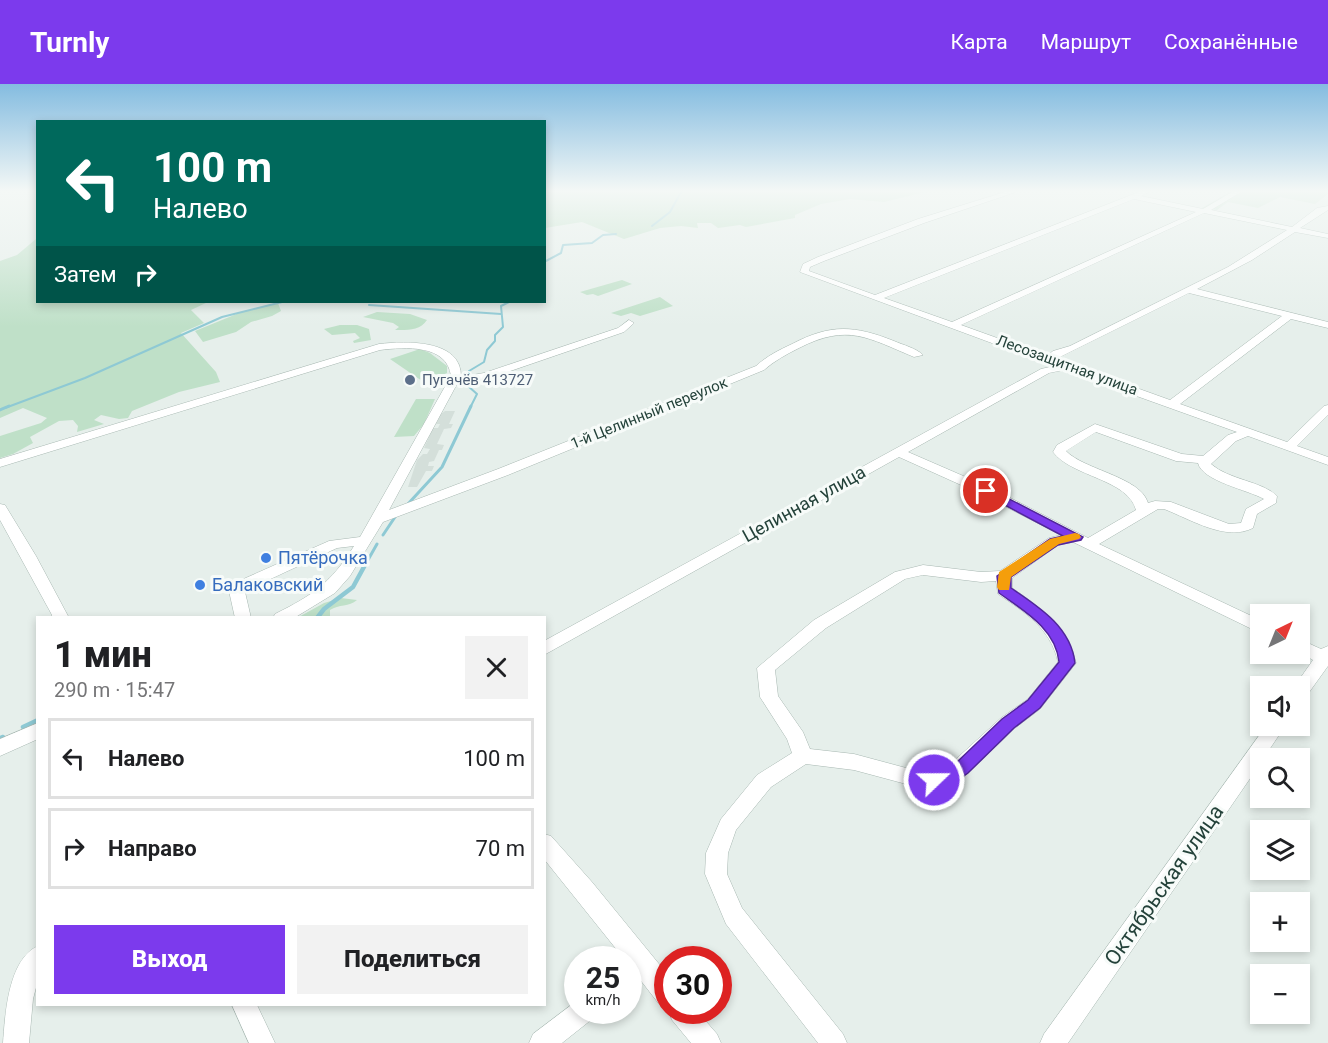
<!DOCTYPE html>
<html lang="ru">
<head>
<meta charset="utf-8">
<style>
	:root { --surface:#fff; --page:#f2f2f2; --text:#202124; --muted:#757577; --line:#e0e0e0; --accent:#7c3aed }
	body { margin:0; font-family:Roboto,sans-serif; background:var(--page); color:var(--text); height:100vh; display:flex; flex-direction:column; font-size:22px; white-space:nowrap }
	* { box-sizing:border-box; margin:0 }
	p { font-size:20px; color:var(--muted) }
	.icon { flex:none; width:33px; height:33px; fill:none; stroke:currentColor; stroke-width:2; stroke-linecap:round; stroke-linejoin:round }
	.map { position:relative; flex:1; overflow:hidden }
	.panel { position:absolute; left:36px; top:532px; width:510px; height:390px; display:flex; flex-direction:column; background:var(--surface); border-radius:0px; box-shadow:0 3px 9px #0003 }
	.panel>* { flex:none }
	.guide { position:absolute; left:36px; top:36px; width:510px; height:183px; border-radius:0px; box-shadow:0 3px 9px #0003; background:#00695c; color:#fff; overflow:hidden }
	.needle { width:39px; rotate:43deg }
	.tools { position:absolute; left:1250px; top:520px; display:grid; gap:12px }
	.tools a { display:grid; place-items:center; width:60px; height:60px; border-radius:0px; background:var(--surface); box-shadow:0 3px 9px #0003; font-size:30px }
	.speed { position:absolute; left:564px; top:862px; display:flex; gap:12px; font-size:30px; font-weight:700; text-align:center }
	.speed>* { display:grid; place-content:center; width:78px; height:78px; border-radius:50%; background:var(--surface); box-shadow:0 3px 9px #0003; line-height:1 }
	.speed small { font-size:15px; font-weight:400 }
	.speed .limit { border:9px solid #d22; background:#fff; color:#111 }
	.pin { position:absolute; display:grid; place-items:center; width:51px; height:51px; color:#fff; margin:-26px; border:3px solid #fff; border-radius:50%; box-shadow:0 2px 6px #0007 }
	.me { position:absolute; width:66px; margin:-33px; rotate:68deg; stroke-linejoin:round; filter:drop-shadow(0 0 4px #0008) }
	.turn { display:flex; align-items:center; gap:21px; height:126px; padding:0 18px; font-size:27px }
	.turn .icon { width:78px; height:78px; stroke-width:2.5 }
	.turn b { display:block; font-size:42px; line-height:51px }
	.then { display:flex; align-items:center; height:57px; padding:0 18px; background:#0003; gap:12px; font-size:22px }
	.round { display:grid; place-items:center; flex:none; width:63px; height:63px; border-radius:0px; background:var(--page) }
	.summary { display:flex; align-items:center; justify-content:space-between; height:102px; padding:0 18px }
	h1 { font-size:36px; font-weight:800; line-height:45px }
	.primary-button { display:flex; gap:12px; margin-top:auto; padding:12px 18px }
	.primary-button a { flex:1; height:69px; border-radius:0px; background:var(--accent); color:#fff; font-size:24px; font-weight:800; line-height:69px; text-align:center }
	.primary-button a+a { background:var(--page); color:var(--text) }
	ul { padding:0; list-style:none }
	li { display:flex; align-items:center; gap:18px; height:81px; margin:0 12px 9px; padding:0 6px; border:3px solid var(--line); border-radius:0px }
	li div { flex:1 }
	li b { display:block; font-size:22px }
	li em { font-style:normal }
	header { display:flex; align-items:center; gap:36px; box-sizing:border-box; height:84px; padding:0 30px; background:var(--accent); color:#fff }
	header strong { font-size:28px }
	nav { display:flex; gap:33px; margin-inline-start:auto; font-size:21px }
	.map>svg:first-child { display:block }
</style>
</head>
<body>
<header>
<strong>Turnly</strong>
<nav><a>Карта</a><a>Маршрут</a><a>Сохранённые</a></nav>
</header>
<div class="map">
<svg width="1328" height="959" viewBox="0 0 1328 959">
	<rect width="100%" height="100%" fill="#e6efeb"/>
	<path fill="#d4dfda" d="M445 327H455L449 340H453L451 344 444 345 437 360 444 361 442 366H439L434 377 429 378 428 382H434L432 387H426L417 403H408L417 376 423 370H427L430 365 424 364 433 344H438L440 340H436L441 330Z"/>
	<path fill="#bfe0c8" d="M545 108H925L884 118 850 115 821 120 795 131V134L746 143 740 141 718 144 711 139H697L698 144 681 142 660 144 624 155 582 138 545 144Z
		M1230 108H1328V110L1315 120 1280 113 1258 124 1228 118 1217 126 1202 124Z
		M36 155 38 218H208L191 226 204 239 181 249 216 288 220 298 179 308 132 327 128 334 119 335 101 331 94 336 104 340 77 348 78 342 73 336 59 337 30 353 33 359 13 370 0 374V352L41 339 47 334 23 324 0 334V177L17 171Z
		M622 196 632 200 598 212 593 210 587 211 580 208Z
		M660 213 673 222 640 232 631 229 621 232 611 229Z
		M278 219 281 227 272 232 251 238 236 248 203 258 195 247 244 227Z
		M377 228 410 230 427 236C420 247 407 246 395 246L399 243 393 239 363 233Z
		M340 241H357L369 245 371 256 354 259 353 257 360 254 355 249 332 251 324 245Z
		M420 265 430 269 447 282V289L425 299 390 275Z
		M416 315H435L424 340 414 352 394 353Z
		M341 514 357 516C349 523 339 520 330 526V534H297L324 519Z"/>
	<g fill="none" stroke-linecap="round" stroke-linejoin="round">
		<path stroke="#8ec9d4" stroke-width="2" d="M652 142 670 128 681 108
			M544 178 561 169 563 161 592 159 603 151 616 150
			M369 221 501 230
			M469 294V287L484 278 487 266 495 257V251L503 243 501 222 509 218
			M468 298V302L477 310 470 324
			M5 324 85 294 222 233 282 218"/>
		<path stroke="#8ec9d4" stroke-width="3" d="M0 326 9 322
			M407 421 442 383 471 322
			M383 451 395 433
			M364 483 377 460"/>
		<path stroke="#8ec9d4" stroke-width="4.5" d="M317 534 324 525 353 503 365 481
			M23 643 38 636
			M0 654 3 653"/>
		<defs>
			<path id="minor" d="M1005 108H1016L924 139 824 177 810 183 809 187 875 211 1139 108H1149L1141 112 1203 125 1232 108H1241L1211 126 1292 143 1317 124 1328 122V126L1300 144 1328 150V154L1295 148 1252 176 1197 205 1328 238V244L1291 235 1180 320 1287 358 1324 322 1328 321V331L1297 362 1328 373V381L1248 352 1236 357 1211 380C1229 396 1262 397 1277 412L1276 419 1257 430 1253 444C1226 458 1190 435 1164 425H1158L1099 460 1260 536V549L1073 458 1058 461 1012 494V504C1041 524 1067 543 1076 579L1040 625 1015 644 955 701 921 704 854 686 806 680 771 703 736 746 728 769 727 790 742 824 843 950 847 959H818L726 840 705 790 706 769 721 735 757 691 792 669 787 655 760 613 757 584 814 536 895 488 923 481 981 488 1000 487 1049 454 1061 451 981 410 899 373 544 571V557L1041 285 1054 282 800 188 803 180 818 173 918 135ZM1134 115 1196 128 952 238 884 214ZM1204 129 1287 146 1228 183 1070 262 1053 267 1047 272 961 241ZM1189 209 1282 232 1170 316 1056 275ZM1064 286 1237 348 1228 351 1203 372 1182 370 1095 340 1057 361 1053 368C1072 393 1128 395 1136 426L1088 454 991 404 908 368 1049 289ZM1096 348 1176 377 1198 379C1202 397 1248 406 1264 415L1246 425 1241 439 1229 440 1171 418 1155 417 1148 419C1141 393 1084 386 1066 367ZM923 491 981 498 996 497 998 510C1025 528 1051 545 1058 578L1028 615 1001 634 943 687 921 688 854 670 810 665 803 648 778 612 775 586 826 544 905 495Z
				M629 236 634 239 624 248 490 294 457 300 389 426 498 385 756 282C767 272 779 266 792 260 830 240 854 241 894 257 903 261 916 264 923 271L914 273C868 254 848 239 799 264 787 270 774 277 764 286L508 391 383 438 350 492 335 509 294 534H273L275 530C313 511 331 499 354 462L337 464 249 505 245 508 251 534H235L229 507 239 497 329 457 360 453 451 292C447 260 405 263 380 266L0 383V375L379 260C406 257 462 255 461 293L484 289 618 244Z
				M0 420 5 421 36 472 68 532 67 534H50L52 531 0 436Z
				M1299 555 1321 565 1328 562V582L1305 614 1299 616V603H1294L1313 576 1299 568Z
				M38 639V655L0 672V655Z
				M1266 642H1285L1263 675H1260V680L1068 959H1040L1044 950Z
				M544 750 551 752 592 798 668 891V923L659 920 628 880V876H625L544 775Z
				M38 862V896L33 915 29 959H3C5 931 8 875 38 862Z
				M578 916V927H594L591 936 562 959H529L533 950Z
				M232 921H257L275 959H249Z
				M669 927H697L717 950 721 959H691L672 936Z"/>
		</defs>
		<use href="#minor" stroke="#a8b8b2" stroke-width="1"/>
		<use href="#minor" fill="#fff" fill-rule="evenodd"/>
	</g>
	<linearGradient id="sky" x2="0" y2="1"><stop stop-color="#84bce0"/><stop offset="0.44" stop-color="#f4f8f6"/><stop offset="1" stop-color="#f4f8f6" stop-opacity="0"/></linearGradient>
	<rect width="1328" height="243" fill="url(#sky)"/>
	<path fill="#7c3aed" stroke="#51269a" stroke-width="1.5" d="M986 403 1083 453 1081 456 1058 461 1011 493V504C1039 523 1071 543 1075 579L1040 624 1014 644 968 689 948 703 928 701 925 696 928 691 944 688 956 679 1002 635 1028 616 1059 578C1056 545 1024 527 999 509L997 492 1050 455 1063 452 982 409 980 407Z"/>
	<path fill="#f59e0b" d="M1075 449 1079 450 1081 453 1079 455 1059 460 1011 493 1009 506H999L997 503 999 488 1050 455Z"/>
	<circle fill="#5c6f8a" stroke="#f7fbf9" stroke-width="2" cx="410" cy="296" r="6"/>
	<g fill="#3f7fe0" stroke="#f7fbf9" stroke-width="2">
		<circle cx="266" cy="474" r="6"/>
		<circle cx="200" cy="501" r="6"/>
	</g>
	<g text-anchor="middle" stroke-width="6" stroke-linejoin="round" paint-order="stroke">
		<g font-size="15" fill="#24423a" stroke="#f7fbf9">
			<text transform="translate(1067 281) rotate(20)" y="5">Лесозащитная улица</text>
			<text transform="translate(649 329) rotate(-22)" y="5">1-й Целинный переулок</text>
		</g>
		<g font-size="15" fill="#4e5e75" stroke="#f7fbf9" text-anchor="start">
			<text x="422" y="301">Пугачёв 413727</text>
		</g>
		<g font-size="18" fill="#24423a" stroke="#f7fbf9">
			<text transform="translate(804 420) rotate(-29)" y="6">Целинная улица</text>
		</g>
		<g font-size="18" fill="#366cbe" stroke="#f7fbf9" text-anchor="start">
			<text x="278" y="480">Пятёрочка</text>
			<text x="212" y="507">Балаковский</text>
		</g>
		<g font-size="21" fill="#24423a" stroke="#f7fbf9">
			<text transform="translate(1164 801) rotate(-55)" y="7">Октябрьская улица</text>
		</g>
	</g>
</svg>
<div class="tools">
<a><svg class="needle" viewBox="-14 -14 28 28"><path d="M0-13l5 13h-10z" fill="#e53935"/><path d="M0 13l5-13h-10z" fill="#757577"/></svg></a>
<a><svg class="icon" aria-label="sound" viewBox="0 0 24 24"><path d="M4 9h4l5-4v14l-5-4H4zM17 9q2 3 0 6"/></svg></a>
<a><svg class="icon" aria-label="search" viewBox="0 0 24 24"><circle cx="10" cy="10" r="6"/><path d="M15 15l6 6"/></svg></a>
<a><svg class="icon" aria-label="layers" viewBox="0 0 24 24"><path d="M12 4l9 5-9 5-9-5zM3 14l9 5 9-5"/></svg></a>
<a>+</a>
<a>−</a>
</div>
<div class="speed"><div>25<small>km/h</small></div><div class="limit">30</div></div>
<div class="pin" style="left:986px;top:407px;background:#d93025"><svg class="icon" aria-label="arrive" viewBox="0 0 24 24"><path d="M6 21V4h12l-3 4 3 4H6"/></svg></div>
<svg class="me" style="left:934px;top:696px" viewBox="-20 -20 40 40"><circle r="17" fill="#7c3aed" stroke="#fff" stroke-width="3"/><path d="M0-11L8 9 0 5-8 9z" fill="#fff"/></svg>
<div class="guide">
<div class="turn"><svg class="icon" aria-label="left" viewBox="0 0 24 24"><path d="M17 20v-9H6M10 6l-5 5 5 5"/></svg><div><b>100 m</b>Налево</div></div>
<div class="then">Затем<svg class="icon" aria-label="right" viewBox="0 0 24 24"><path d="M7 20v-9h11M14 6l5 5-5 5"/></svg></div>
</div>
<section class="panel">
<div class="summary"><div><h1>1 мин</h1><p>290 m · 15:47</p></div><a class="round"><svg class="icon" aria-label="close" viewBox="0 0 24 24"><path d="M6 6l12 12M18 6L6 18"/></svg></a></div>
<ul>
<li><svg class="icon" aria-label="left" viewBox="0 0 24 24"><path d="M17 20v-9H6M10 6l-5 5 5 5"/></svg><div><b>Налево</b></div><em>100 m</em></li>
<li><svg class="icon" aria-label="right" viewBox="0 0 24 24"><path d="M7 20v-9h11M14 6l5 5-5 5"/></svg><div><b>Направо</b></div><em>70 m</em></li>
</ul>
<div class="primary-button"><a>Выход</a><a>Поделиться</a></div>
</section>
</div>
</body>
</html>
